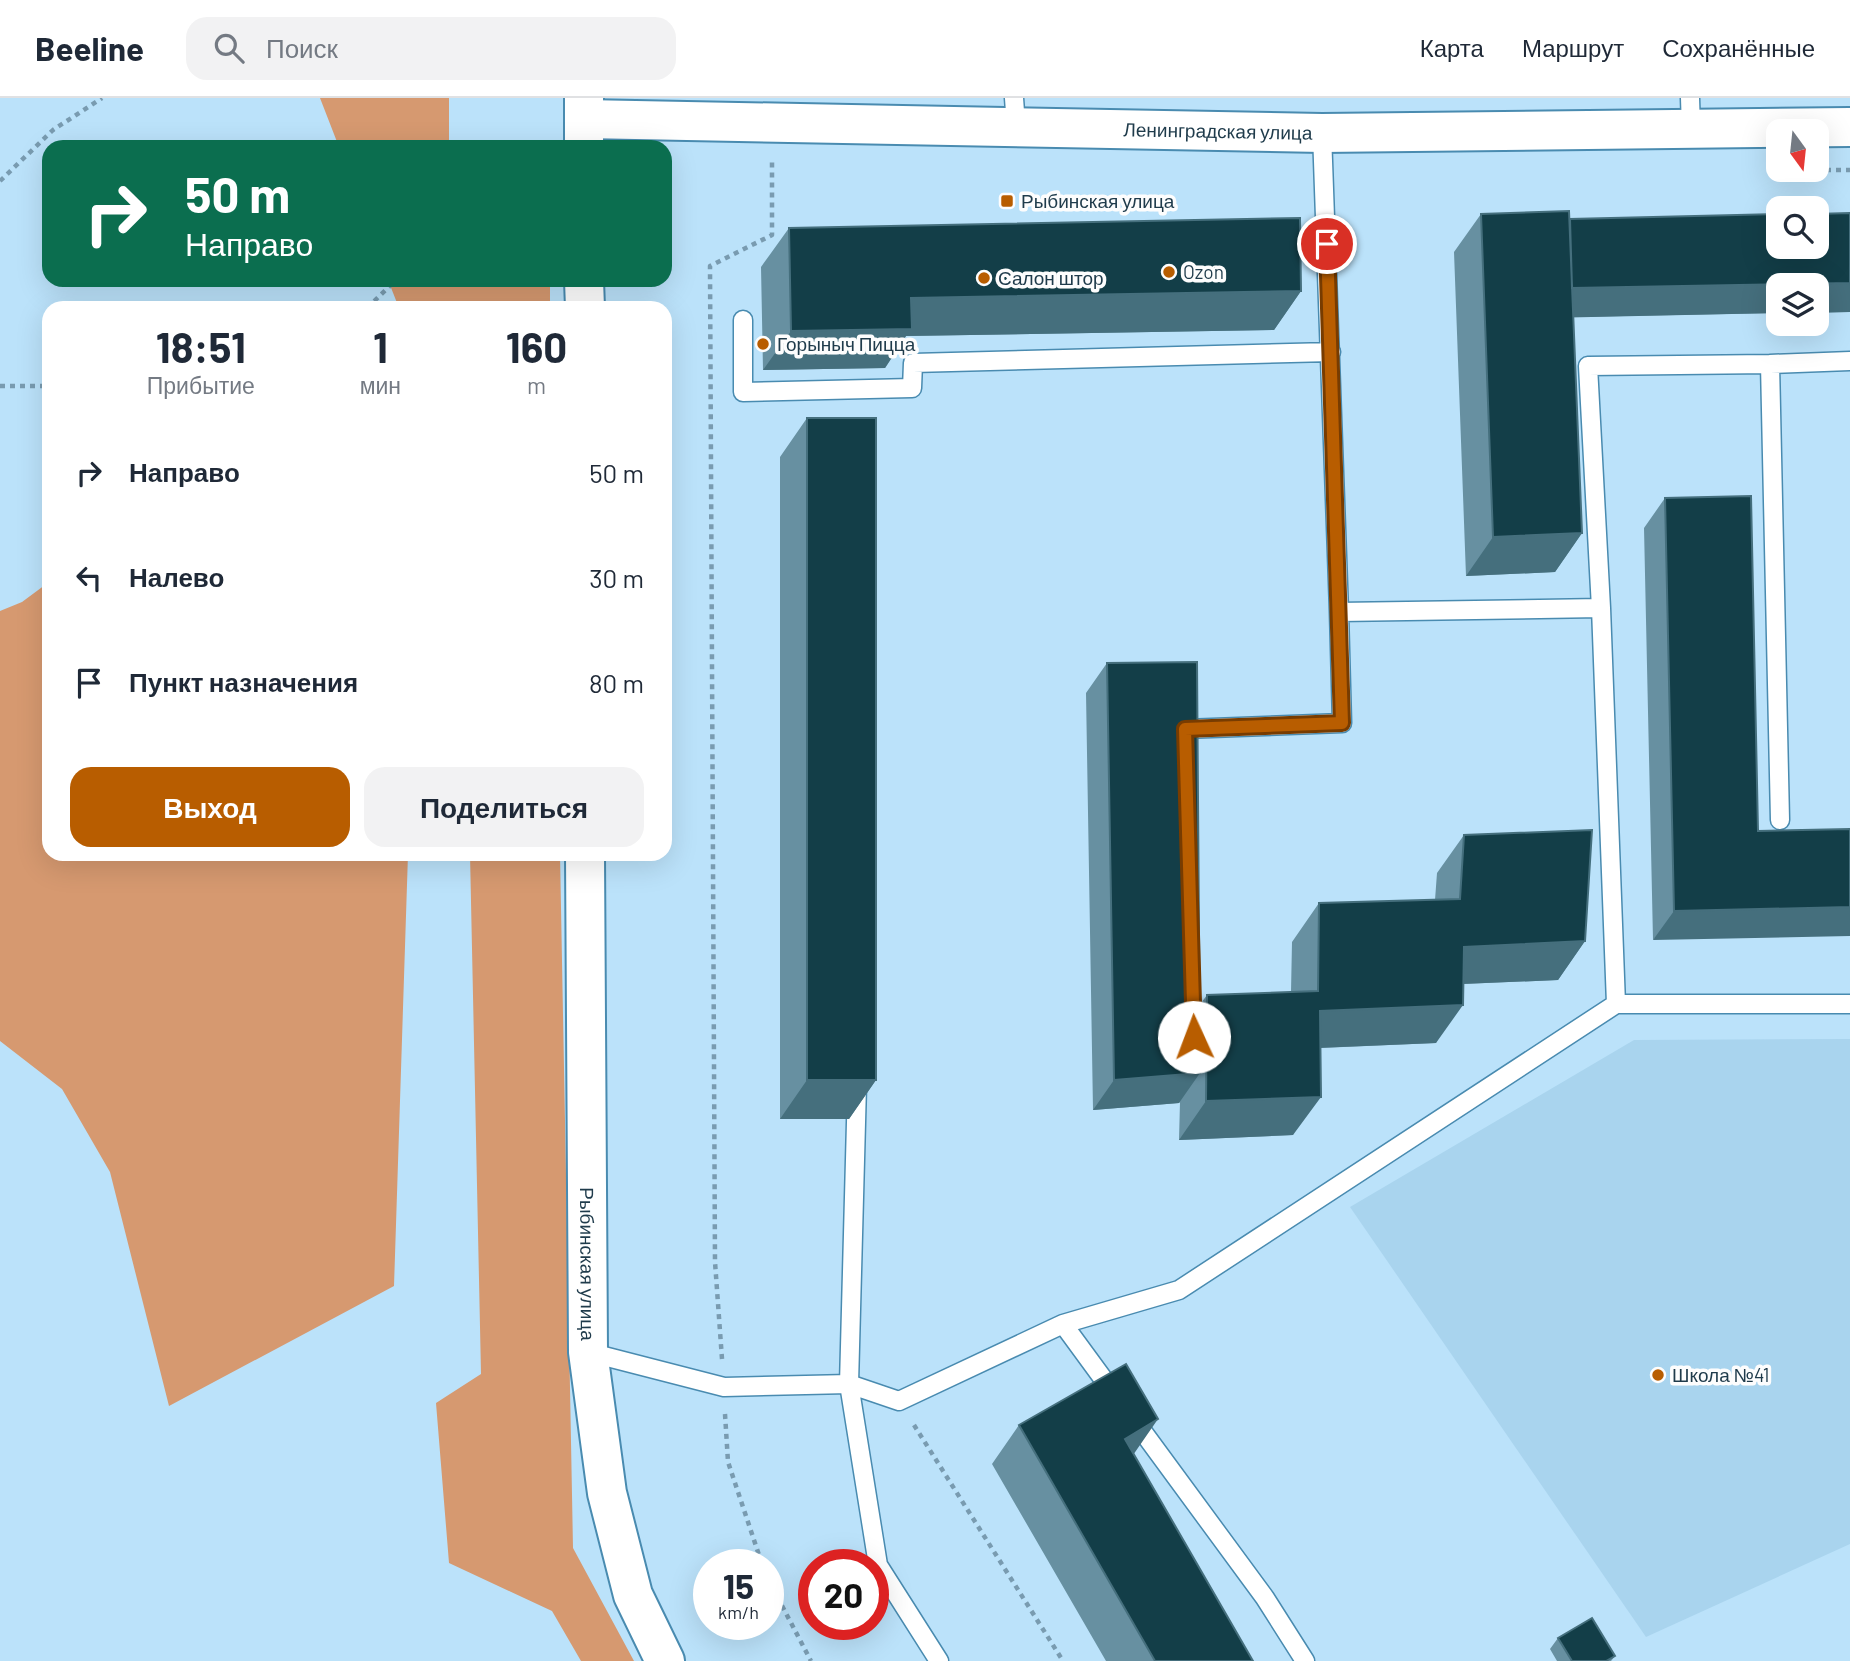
<!DOCTYPE html>
<html lang="ru">
<head>
<meta charset="utf-8">
<style>
	:root { --surface:#fff; --page:#f2f2f3; --text:#1f2937; --muted:#747a83; --line:#e0e1e3; --accent:#b85d00 }
	body { margin:0; font-family:Barlow,sans-serif; background:var(--page); color:var(--text); height:100vh; display:flex; flex-direction:column; font-size:26px; white-space:nowrap }
	* { box-sizing:border-box; margin:0 }
	p { font-size:23px; color:var(--muted) }
	.icon { flex:none; width:38px; height:38px; fill:none; stroke:currentColor; stroke-width:2; stroke-linecap:round; stroke-linejoin:round }
	.map { position:relative; flex:1; overflow:hidden }
	.sheet { position:absolute; left:42px; top:203px; width:630px; height:560px; display:flex; flex-direction:column; background:var(--surface); border-radius:21px; box-shadow:0 7px 28px #0002 }
	.sheet>* { flex:none }
	.top-card { position:absolute; left:42px; top:42px; width:630px; height:147px; border-radius:21px; box-shadow:0 7px 28px #0002; background:#0b6e4f; color:#fff; overflow:hidden }
	.needle { width:46px; rotate:165deg }
	.buttons { position:absolute; left:1766px; top:21px; display:grid; gap:14px }
	.buttons a { display:grid; place-items:center; width:63px; height:63px; border-radius:14px; background:var(--surface); box-shadow:0 7px 28px #0002; font-size:35px }
	.speed { position:absolute; left:693px; top:1451px; display:flex; gap:14px; font-size:35px; font-weight:700; text-align:center }
	.speed>* { display:grid; place-content:center; width:91px; height:91px; border-radius:50%; background:var(--surface); box-shadow:0 7px 28px #0002; line-height:1 }
	.speed small { font-size:18px; font-weight:400 }
	.speed .limit { border:10px solid #d22; background:#fff; color:#111 }
	.pin { position:absolute; display:grid; place-items:center; width:60px; height:60px; color:#fff; margin:-30px; border:4px solid #fff; border-radius:50%; box-shadow:0 2px 7px #0007 }
	.me { position:absolute; width:77px; margin:-38px; rotate:358deg; stroke-linejoin:round; filter:drop-shadow(0 0 5px #0008) }
	.turn { display:flex; align-items:center; gap:24px; height:147px; padding:0 28px; font-size:32px }
	.turn .icon { width:91px; height:91px; stroke-width:2.5 }
	.turn b { display:block; font-size:49px; line-height:60px }
	.eta { display:flex; justify-content:space-evenly; align-items:center; height:119px; text-align:center }
	.eta b { font-size:42px; font-weight:700; line-height:49px }
	.primary-button { display:flex; gap:14px; margin-top:auto; padding:14px 28px }
	.primary-button a { flex:1; height:80px; border-radius:21px; background:var(--accent); color:#fff; font-size:28px; font-weight:700; line-height:80px; text-align:center }
	.primary-button a+a { background:var(--page); color:var(--text) }
	ul { padding:0; list-style:none }
	li { display:flex; align-items:center; gap:21px; height:105px; padding:0 28px }
	li div { flex:1 }
	li b { display:block; font-size:26px }
	li em { font-style:normal }
	header { display:flex; align-items:center; gap:42px; box-sizing:border-box; height:98px; padding:0 35px; background:var(--surface); border-bottom:2px solid var(--line) }
	header strong { font-size:33px }
	nav { display:flex; gap:38px; margin-inline-start:auto; font-size:24px }
	.search { width:490px; height:63px; background:var(--page); display:flex; align-items:center; gap:18px; box-sizing:border-box; padding:0 24px; border-radius:21px; color:var(--muted); font-size:26px }
	.map>svg:first-child { display:block }
</style>
</head>
<body>
<header>
<strong>Beeline</strong>
<div class="search"><svg class="icon" aria-label="search" viewBox="0 0 24 24"><circle cx="10" cy="10" r="6"/><path d="M15 15l6 6"/></svg>Поиск</div>
<nav><a>Карта</a><a>Маршрут</a><a>Сохранённые</a></nav>
</header>
<div class="map">
<svg width="1850" height="1563" viewBox="0 0 1850 1563">
	<rect width="100%" height="100%" fill="#bbe2fa"/>
	<path fill="#a9d4ee" d="M1850 941V1446L1646 1539 1350 1109 1634 942Z"/>
	<path fill="#d69970" d="M320 0H449V49H339Z
		M388 182H550V210H399Z
		M49 484V756H408L394 1188 169 1308 110 1074 62 991 0 943V513L22 504Z
		M470 756H560L573 1450 634 1563H581L552 1513 449 1465 436 1305 481 1276Z"/>
	<g fill="none" stroke-linecap="round" stroke-linejoin="round">
		<defs>
			<path id="service" d="M1014 0 1016 28
				M1690 0 1691 31
				M1322 35 1339 514 1601 510 1588 268 1770 266
				M743 222V294L912 290 913 265 1331 254
				M1601 510 1616 906
				M1186 642 1185 631 1342 625 1339 514
				M1780 722 1770 266 1850 263
				M857 987 849 1286 878 1467 939 1563
				M1063 1226 1115 1297
				M588 1254 724 1289 849 1286 899 1303 1063 1226 1179 1192 1616 906H1850
				M1132 1319 1265 1500 1305 1563"/>
			<g id="tertiary">
				<path id="s1" d="M584 21 1322 35 1850 29"/>
			</g>
			<g id="secondary">
				<path d="M584 0V49"/>
				<path d="M584 182 585 210"/>
				<path id="s2" d="M585 756 588 1254 607 1395 633 1497 665 1563"/>
			</g>
		</defs>
		<use href="#service" stroke="#498bb0" stroke-width="21"/>
		<use href="#tertiary" stroke="#498bb0" stroke-width="42"/>
		<use href="#secondary" stroke="#498bb0" stroke-width="42"/>
		<path stroke="#799bb0" stroke-width="4.5" stroke-dasharray="5 5" stroke-linecap="butt" d="M1816 72H1850
			M0 83 53 32 102 0
			M367 210 396 182
			M0 288H49
			M722 1261 715 1164 710 168 772 137V62
			M725 1316 728 1364 762 1466
			M914 1327 1063 1563
			M768 1481 811 1563"/>
		<use href="#service" stroke="#fff" stroke-width="18"/>
		<use href="#tertiary" stroke="#fff" stroke-width="38"/>
		<use href="#secondary" stroke="#fff" stroke-width="38"/>
	</g>
	<path fill="#6790a1" d="M1481 116 1570 121 1778 187V215L1573 219 1582 435 1555 474 1466 478 1454 154Z
		M789 130 1301 193 1274 232 906 238 885 270 763 272 761 169Z
		M807 320 876 982 849 1021H780V359Z
		M1665 400 1758 733 1653 842 1644 430Z
		M1107 565 1199 908 1207 897 1291 894 1292 844 1319 805 1435 802 1437 775 1464 737 1585 843 1558 882 1463 886 1436 945 1320 950 1293 1037 1179 1042 1180 1004 1179 1005 1093 1012 1086 595Z
		M1019 1327 1134 1357 1253 1563H1106L992 1366Z
		M1558 1540 1615 1558 1611 1563H1557L1550 1551Z"/>
	<path fill="#456f7d" d="M1850 185V214L1816 215V187H1778V215L1545 220 1566 190Z
		M1301 193 1274 232 906 238 885 270 763 272 791 233 911 200Z
		M1582 435 1555 474 1466 478 1493 439Z
		M1850 809V838L1653 842 1674 813Z
		M1585 843 1558 882 1437 887 1464 849Z
		M1463 907 1436 945 1292 951 1320 913Z
		M1200 975 1179 1005 1093 1012 1114 982Z
		M807 982H876L849 1021H780Z
		M1321 999 1293 1037 1179 1042 1206 1003Z
		M1158 1321 1131 1360 1125 1341Z"/>
	<path fill="#133e48" stroke="#456f7d" stroke-width="2" d="M1569 113 1582 435 1493 439 1481 116Z
		M1850 115V185L1572 190 1570 121 1778 116V149H1816V116Z
		M1300 120 1301 193 911 200 912 231 791 233 789 130Z
		M807 320H876V982H807Z
		M1751 398 1758 733 1850 731V809L1674 813 1665 400Z
		M1197 564 1200 975 1114 982 1107 565Z
		M1592 732 1585 843 1464 849 1463 907 1320 913 1321 999 1206 1003 1207 897 1318 893 1319 805 1460 801 1464 737Z
		M1126 1266 1158 1321 1125 1341 1253 1563H1155L1019 1327Z
		M1592 1520 1615 1558 1606 1563H1572L1558 1540Z"/>
	<g fill="none" stroke-linecap="round" stroke-linejoin="round">
		<defs>
			<path id="route" d="M1194 939 1185 631 1342 625 1327 146"/>
		</defs>
		<use href="#route" stroke="#783c00" stroke-width="18"/>
		<use href="#route" stroke="#b85d00" stroke-width="12"/>
	</g>
	<g fill="#b85d00" stroke="#fdfdfd" stroke-width="2.5">
		<rect x="1000" y="96" width="14" height="14" rx="3.5"/>
		<circle cx="1169" cy="174" r="7"/>
		<circle cx="984" cy="180" r="7"/>
		<circle cx="763" cy="246" r="7"/>
		<circle cx="1658" cy="1277" r="7"/>
	</g>
	<g text-anchor="middle" stroke-width="7" stroke-linejoin="round" paint-order="stroke">
		<g font-size="19" fill="#1f3b4b" stroke="#fdfdfd">
			<text dy="7" stroke="none"><textPath href="#s1" startOffset="634">Ленинградская улица</textPath></text>
			<text dy="7" stroke="none"><textPath href="#s2" startOffset="410">Рыбинская улица</textPath></text>
		</g>
		<g font-size="19" fill="#1f3b4b" stroke="#fdfdfd" text-anchor="start">
			<text x="1021" y="110">Рыбинская улица</text>
			<text x="1183" y="181">Ozon</text>
			<text x="998" y="187">Салон штор</text>
			<text x="777" y="253">Горыныч Пицца</text>
			<text x="1672" y="1284">Школа №41</text>
		</g>
	</g>
</svg>
<div class="buttons">
<a><svg class="needle" viewBox="-14 -14 28 28"><path d="M0-13l5 13h-10z" fill="#e53935"/><path d="M0 13l5-13h-10z" fill="#747a83"/></svg></a>
<a><svg class="icon" aria-label="search" viewBox="0 0 24 24"><circle cx="10" cy="10" r="6"/><path d="M15 15l6 6"/></svg></a>
<a><svg class="icon" aria-label="layers" viewBox="0 0 24 24"><path d="M12 4l9 5-9 5-9-5zM3 14l9 5 9-5"/></svg></a>
</div>
<div class="speed"><div>15<small>km/h</small></div><div class="limit">20</div></div>
<div class="pin" style="left:1327px;top:146px;background:#d93025"><svg class="icon" aria-label="arrive" viewBox="0 0 24 24"><path d="M6 21V4h12l-3 4 3 4H6"/></svg></div>
<svg class="me" style="left:1194px;top:939px" viewBox="-20 -20 40 40"><circle r="19" fill="#fff"/><path d="M0-13L10 11 0 6-10 11z" fill="#b85d00"/></svg>
<div class="top-card">
<div class="turn"><svg class="icon" aria-label="right" viewBox="0 0 24 24"><path d="M7 20v-9h11M14 6l5 5-5 5"/></svg><div><b>50 m</b>Направо</div></div>
</div>
<section class="sheet">
<div class="eta">
<div><b>18:51</b><p>Прибытие</p></div>
<div><b>1</b><p>мин</p></div>
<div><b>160</b><p>m</p></div>
</div>
<ul>
<li><svg class="icon" aria-label="right" viewBox="0 0 24 24"><path d="M7 20v-9h11M14 6l5 5-5 5"/></svg><div><b>Направо</b></div><em>50 m</em></li>
<li><svg class="icon" aria-label="left" viewBox="0 0 24 24"><path d="M17 20v-9H6M10 6l-5 5 5 5"/></svg><div><b>Налево</b></div><em>30 m</em></li>
<li><svg class="icon" aria-label="arrive" viewBox="0 0 24 24"><path d="M6 21V4h12l-3 4 3 4H6"/></svg><div><b>Пункт назначения</b></div><em>80 m</em></li>
</ul>
<div class="primary-button"><a>Выход</a><a>Поделиться</a></div>
</section>
</div>
</body>
</html>
